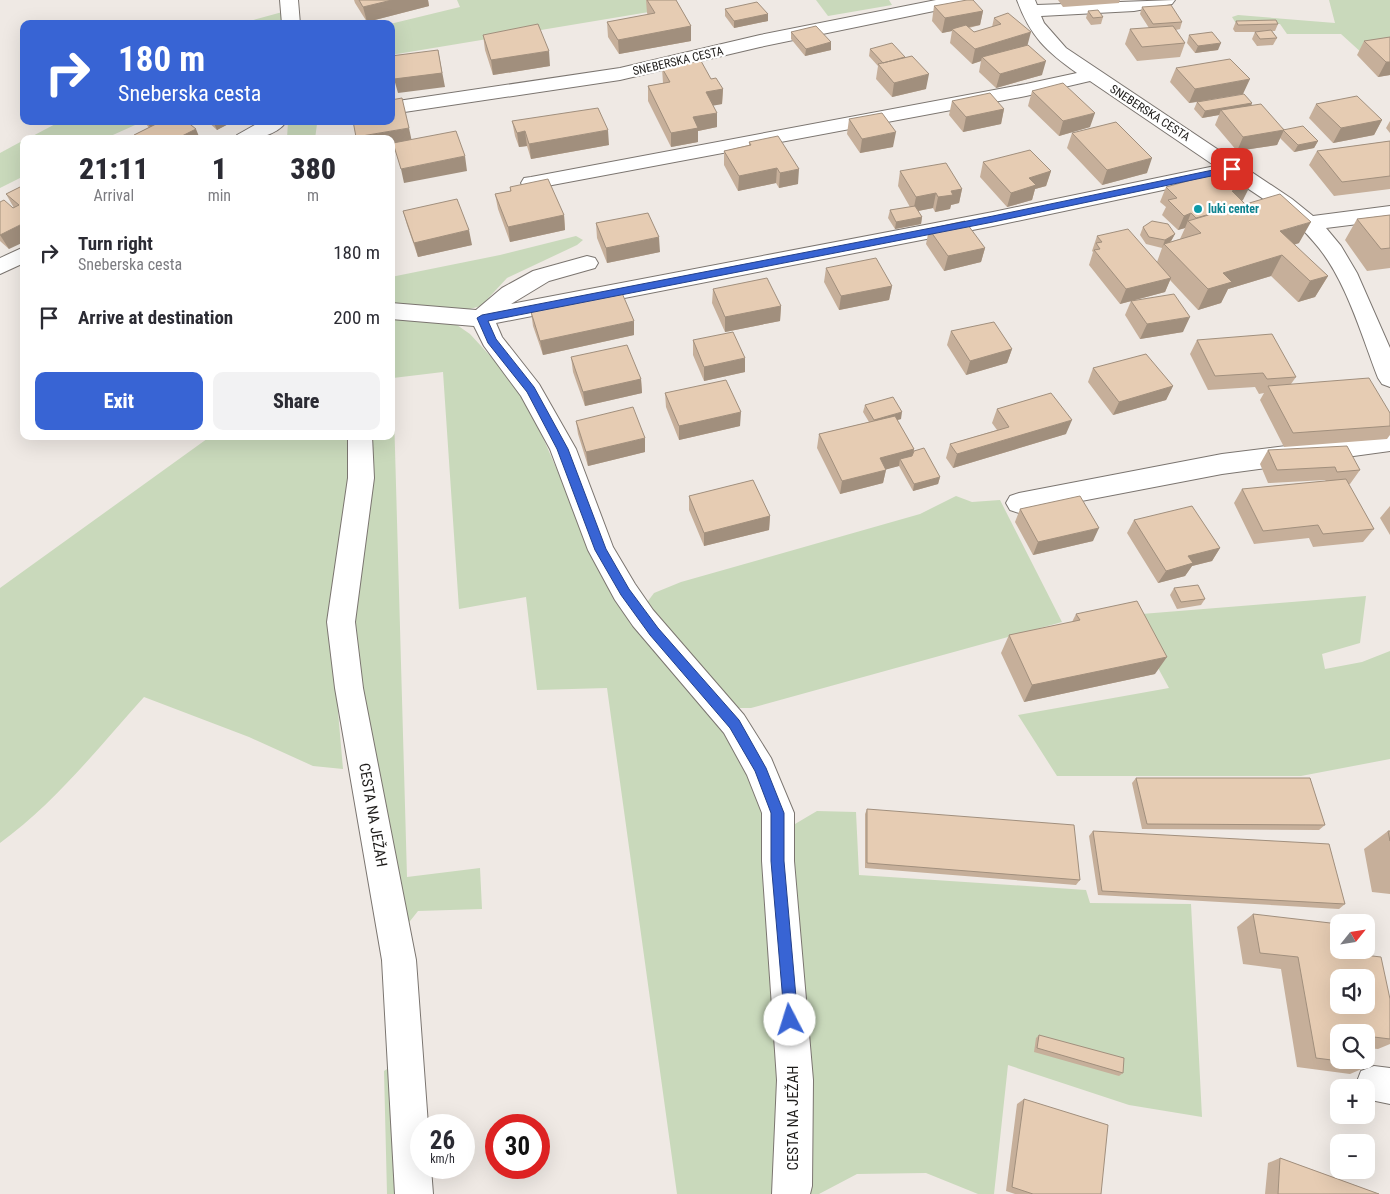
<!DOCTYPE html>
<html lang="en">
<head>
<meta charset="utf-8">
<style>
	:root { --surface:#fff; --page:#f2f2f3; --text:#2b2b33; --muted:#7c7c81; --accent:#3864d4 }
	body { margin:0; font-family:"Roboto Condensed",sans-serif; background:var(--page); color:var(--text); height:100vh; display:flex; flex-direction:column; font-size:19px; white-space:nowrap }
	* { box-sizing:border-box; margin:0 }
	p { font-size:16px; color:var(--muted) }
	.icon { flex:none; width:28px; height:28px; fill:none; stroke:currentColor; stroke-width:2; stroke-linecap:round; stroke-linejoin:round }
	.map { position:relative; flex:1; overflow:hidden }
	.side { position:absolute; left:20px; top:135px; width:375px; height:305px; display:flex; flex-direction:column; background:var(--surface); border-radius:10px; box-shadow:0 5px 20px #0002 }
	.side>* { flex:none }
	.hud { position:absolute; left:20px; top:20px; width:375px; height:105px; border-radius:10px; box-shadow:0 5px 20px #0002; background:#3864d4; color:#fff; overflow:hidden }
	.needle { width:32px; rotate:60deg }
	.buttons { position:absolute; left:1330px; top:914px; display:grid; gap:10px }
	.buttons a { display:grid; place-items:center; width:45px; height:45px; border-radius:10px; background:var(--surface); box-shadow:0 5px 20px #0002; font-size:25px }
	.speed { position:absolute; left:410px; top:1114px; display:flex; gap:10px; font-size:25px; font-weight:700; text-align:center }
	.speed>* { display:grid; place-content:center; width:65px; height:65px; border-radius:50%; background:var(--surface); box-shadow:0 5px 20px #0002; line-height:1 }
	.speed small { font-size:12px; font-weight:400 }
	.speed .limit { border:8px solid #d22; background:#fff; color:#111 }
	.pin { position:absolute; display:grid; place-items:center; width:42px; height:42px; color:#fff; margin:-21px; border-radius:10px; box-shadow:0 2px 8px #0006 }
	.me { position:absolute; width:55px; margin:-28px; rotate:355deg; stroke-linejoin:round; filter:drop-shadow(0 0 4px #0008) }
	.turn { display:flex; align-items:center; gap:18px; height:105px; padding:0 15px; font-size:22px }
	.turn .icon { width:65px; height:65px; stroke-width:2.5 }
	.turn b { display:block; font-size:35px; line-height:42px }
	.eta { display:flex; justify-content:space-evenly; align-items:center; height:85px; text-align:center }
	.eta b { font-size:30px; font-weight:800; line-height:35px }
	.button { display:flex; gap:10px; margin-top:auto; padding:10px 15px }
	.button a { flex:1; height:58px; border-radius:10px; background:var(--accent); color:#fff; font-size:20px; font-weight:800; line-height:58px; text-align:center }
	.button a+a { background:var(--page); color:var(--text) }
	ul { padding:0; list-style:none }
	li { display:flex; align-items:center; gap:15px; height:65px; padding:0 15px }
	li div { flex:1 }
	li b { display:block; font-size:19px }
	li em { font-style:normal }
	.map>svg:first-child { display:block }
</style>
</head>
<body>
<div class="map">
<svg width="1390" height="1194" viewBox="0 0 1390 1194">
	<rect width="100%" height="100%" fill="#efe9e4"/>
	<path fill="#c9d9bb" d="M457 0H674L679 7 391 55 390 24 460 7Z
		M816 0H889L892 5 828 16Z
		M1329 0H1390V51L1363 54 1341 34H1287L1280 24 1237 25 1232 17 1238 15 1335 23Z
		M286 11 290 24H239Z
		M61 121H144L104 139H27Z
		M288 121H328L317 124 315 139H287Z
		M24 140V176L0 188V153Z
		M576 236 583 240 577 245 507 278 481 306 462 311 391 307V277L500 255Z
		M391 319 454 323 470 334 505 372 525 401 544 440 600 569 687 680 762 781 788 1089 774 1194H677L607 688 537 690 526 597 459 609 443 372 393 378 407 877 480 868 482 909 418 911 399 935 358 733 354 591 371 436H391Z
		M211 436H353L331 631 343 769 313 766 249 737 144 697C99 747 55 803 0 843V588Z
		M956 496 972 502 1000 500 1062 622 751 708H732L645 605 654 593 681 582 920 514Z
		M1366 596 1360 643 1322 654 1325 669 1362 662 1390 651V759L1301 776H1057L1018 715 1169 688 1129 615Z
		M817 811 856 812 859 875 1086 890 1090 903 1191 904 1202 1117 1129 1105 1008 1065 994 1194H978L926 1173 857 1174 819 1194H799L785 840 795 824Z
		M396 1063 410 1194H387L384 1071Z"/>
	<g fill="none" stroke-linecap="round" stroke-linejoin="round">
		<defs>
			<path id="minor" d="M280 0H298L300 24H282Z
				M936 0H972L969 4 963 5 760 47 620 80 391 114V102L620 68 760 35Z
				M1017 0H1035L1037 5 1175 0 1172 4 1134 11 1041 16 1044 23 1066 48 1292 199 1313 216 1390 206V220L1326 228 1341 246 1357 273 1390 348V387L1382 384 1378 378C1361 334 1345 276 1313 241 1290 214 1258 196 1229 176L993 226 496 323 502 337 539 384 576 449 613 547 635 584 653 610 744 715 771 758 794 813V861L813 1080 812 1186 810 1194H772L777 1080 762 861V813L747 775 724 733 633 626 615 600 588 550 550 449 521 396 484 346 474 326 391 319V303L476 310 502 288 533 271 587 256 595 258 598 263 595 268 549 281 511 304 993 212 1215 166 1090 81 1026 96 531 189 524 188 521 183 524 178 531 177 1026 84 1077 73C1046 51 1030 36 1017 0Z
				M262 121H287C275 138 252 139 234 139L237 135Z
				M24 247V263L0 274V258Z
				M1390 433V451L1222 474 1019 513 1010 510 1006 503 1010 496 1019 493 1222 454Z
				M348 436H372L374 478 355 622 363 688 416 960 428 1125H421V1168H431L433 1194H395L382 960 335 688 327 622 348 478Z
				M1374 1066 1390 1068V1104L1366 1099V1088H1358L1356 1084 1361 1071Z"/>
		</defs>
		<use href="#minor" stroke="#7b7570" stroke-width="2"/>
		<use href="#minor" fill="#fff" fill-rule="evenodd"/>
	</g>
	<path fill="#c6af9a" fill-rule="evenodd" d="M354 0H428L429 6 367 22 355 3Z
		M646 0H676L691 26V41L619 54 608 37 607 22 648 15 647 13Z
		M1058 0H1120L1119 3 1063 7Z
		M934 6 983 11 980 25 969 28 974 32 992 27 994 18 1027 45 1042 75 996 88 979 72 981 61 972 64 950 43 952 31 942 33 932 21Z
		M1142 7 1182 22 1180 29 1176 30 1185 43 1180 57 1137 61 1125 44 1130 29 1149 28 1140 14Z
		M725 9 768 14V21L734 28 725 16Z
		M1088 11 1103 17 1101 24 1091 25 1086 18Z
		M1236 21 1278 24 1275 31H1272L1277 38 1273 45 1257 46 1252 39 1255 32H1235L1233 29Z
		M791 32 831 42V50L805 56 791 39Z
		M483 35 550 66 493 75 485 50Z
		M1189 35 1218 50 1195 53 1187 43Z
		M1390 37V75L1378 77 1357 55 1364 41Z
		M870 49 905 57 926 89 892 97 876 79 878 66 869 56Z
		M662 68 711 79 723 89 722 104 713 105 717 127 698 131V142L671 147 648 101V86L663 83Z
		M1176 68 1243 94 1207 100 1252 103 1251 106 1284 129 1318 141 1314 148 1294 152 1280 138 1277 145 1237 151 1215 125 1219 115 1202 118 1194 109 1197 102 1189 103 1170 82Z
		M1032 91 1090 127 1059 136 1028 106Z
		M952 101 1004 109 1001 124 963 132 949 115Z
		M1316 104 1382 120 1374 135 1333 143 1309 118Z
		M849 119 893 147 860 153 847 134Z
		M144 121H186L200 139H135L134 135 149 128Z
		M207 121H234L217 130Z
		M512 121 609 145 531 159 527 146 519 147 515 136Z
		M1390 121V133L1386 128Z
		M1072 133 1147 173 1102 185 1067 148Z
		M1390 141V189L1334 196 1309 165 1317 151Z
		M749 142 798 184 779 188 776 183 738 191 724 165V151L749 145Z
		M983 162 1051 171 1046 186 1035 189 1032 200 1007 207 980 177Z
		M900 171 962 189 959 203 951 205 950 209 935 212 933 208 918 211 922 217 921 224 895 229 888 218 890 210 910 207 898 186Z
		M24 185 9 249 0 241V202L14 208 6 194Z
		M510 187 564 215 565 230 510 242 498 209 495 194 510 191Z
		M1166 187 1243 200 1242 201 1245 204 1299 243 1294 245 1328 276 1315 297 1298 302 1271 276 1228 289 1221 303 1198 310 1170 280 1165 292 1120 304 1089 265 1093 252 1092 251 1097 236 1157 262 1162 248 1146 244 1140 235 1143 227 1175 234 1171 241 1170 242 1180 239 1185 228 1178 230 1162 215 1166 207 1160 202Z
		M403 211 472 245 418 257 407 225Z
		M1390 215V268L1367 271 1345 240 1357 219Z
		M596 223 660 252 607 263 597 238Z
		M929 229 985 248 981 262 944 271 926 244Z
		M826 268 892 286 889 300 839 310 824 282Z
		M713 289 781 306 780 321 725 332 712 303Z
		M1131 301 1183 332 1140 339 1125 315Z
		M531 312 634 335 543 355 533 326Z
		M951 331 1012 349 1007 363 966 375 947 345Z
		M693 340 745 372 704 381 693 355Z
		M1197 340 1296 377 1291 384 1390 413V435L1387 439 1284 447 1260 400 1264 393 1259 394 1255 387 1208 390 1190 354Z
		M571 357 641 379 642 393 585 406 573 372Z
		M1093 368 1173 386 1166 400 1113 415 1088 382Z
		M665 393 740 426 679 440 666 407Z
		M865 405 901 419 897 420 914 449V451L940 477 938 484 913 491 899 466 886 469 883 483 840 494 817 448 819 434 869 422 863 412Z
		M997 409 1066 434 953 468 946 458 950 444 997 430 992 423Z
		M576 421 645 452 588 466 578 434Z
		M1268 450 1360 470 1350 484H1348L1374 529 1363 542 1313 547 1309 538 1254 544 1234 503 1242 489 1326 481 1325 480 1268 483 1260 464Z
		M689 496 770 516 769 530 704 546 689 510Z
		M1390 506V535L1380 518Z
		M1020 509 1093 541 1033 555 1015 522Z
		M1134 520 1220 548 1212 561 1192 566 1185 576 1158 583 1127 533Z
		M1174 588 1205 599 1201 605 1177 609 1170 595Z
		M1076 614 1155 674 1024 702 1001 653 1009 635 1072 622Z
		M1136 778 1325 825 1319 830 1142 829 1132 783Z
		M867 809 1080 880 1076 885 865 868V814Z
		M1093 831 1345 904 1339 909 1098 895 1089 836Z
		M1388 831H1390V894L1372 892 1364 849Z
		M1253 914 1347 953 1390 999V1044L1378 1049 1367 1048 1371 1065 1350 1074 1297 1067 1281 969 1243 964 1237 927ZM1366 1032V1060H1339Z
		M1039 1035 1123 1073 1119 1076 1034 1052 1036 1038Z
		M1024 1099 1101 1194H1015L1006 1191 1017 1104Z
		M1280 1158 1379 1194H1265L1268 1163Z"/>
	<path fill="#a18f7d" d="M392 0H428L429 6 367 22 363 7Z
		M983 11 980 25 954 30 952 29V31L942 33 945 18Z
		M768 14V21L734 28V21Z
		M691 26V41L619 54 618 40Z
		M1031 32 1027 47 982 57 981 61 972 64 975 49Z
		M831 42V50L805 56 806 49Z
		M1221 43 1218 50 1195 53 1198 46Z
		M438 50 445 87 398 93 394 79Z
		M549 51 550 66 493 75 491 60Z
		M1046 61 1042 75 996 88 1000 74Z
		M1386 62H1390V75L1378 77Z
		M929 74 926 89 892 97 894 83Z
		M1250 79 1243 94 1189 103 1195 89Z
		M723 89 722 104 706 107V92Z
		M1252 103 1249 110H1221L1219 115 1202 118 1205 111Z
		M1004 109 1001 124 963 132 966 117Z
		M717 113V127L698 131V142L671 147V133L693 117Z
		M1095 113 1090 127 1059 136 1063 121Z
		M1382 120 1374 135 1333 143 1341 128Z
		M158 121H179L153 132 149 125Z
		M213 121H234L217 130Z
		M409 128 412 142 391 146V139H356V137Z
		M196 129 200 139H176Z
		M608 130 609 145 531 159 529 144Z
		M1284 130 1277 145 1237 151 1243 137Z
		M525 131 527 146 519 147 517 133Z
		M896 132 893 147 860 153 862 139Z
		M1318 141 1314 148 1294 152 1298 145Z
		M465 156 467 171 404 183 401 169Z
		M1152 158 1147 173 1102 185 1107 170Z
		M777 168 776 183 738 191 739 176Z
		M799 169 798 184 779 188 780 173Z
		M1051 171 1046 186 1035 189 1032 200 1007 207 1011 193 1029 178Z
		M1250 186 1243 200 1225 206 1232 191Z
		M962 189 959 203 951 205 950 209 935 212 938 197 951 191Z
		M936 193 933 208 913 212 916 197Z
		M1191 213 1185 228 1178 230 1184 216Z
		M564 215 565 230 510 242 508 227Z
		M922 217 921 224 895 229 896 222Z
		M1311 222 1299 243 1269 252 1280 231Z
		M24 223V242L9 249 0 235Z
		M469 230 472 245 418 257 414 243Z
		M1175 234 1171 241 1165 245 1164 244 1162 248 1165 240Z
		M659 237 660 252 607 263 606 248Z
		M985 248 981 262 944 271 948 256Z
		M1282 255 1271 276 1228 289 1221 303 1198 310 1208 289 1223 273Z
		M1328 276 1315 297 1298 302 1310 281Z
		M1171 278 1165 292 1120 304 1126 289Z
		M892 286 889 300 839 310 841 296Z
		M781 306 780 321 725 332V317Z
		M1190 317 1183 332 1140 339 1147 324Z
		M634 321V335L543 355 540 341Z
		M1012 349 1007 363 966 375 970 361Z
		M745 358V372L704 381V367Z
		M641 379 642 393 585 406 583 392Z
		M1173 386 1166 400 1113 415 1119 402Z
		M741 412 740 426 679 440V426Z
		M902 412 901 419 872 427 874 420Z
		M1072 420 1066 434 953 468 957 454Z
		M645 438V452L588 466 586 452Z
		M914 449 911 463 900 459 899 466 877 472 880 458Z
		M886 470 883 483 840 494 842 481Z
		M940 477 938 484 913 491 914 484Z
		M770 516 769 530 704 546V533Z
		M1099 528 1093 541 1033 555 1038 542Z
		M1220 548 1212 561 1192 566 1185 576 1158 583 1166 571 1188 556Z
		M1167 657 1155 674 1024 702 1032 685Z"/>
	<path fill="#e6ccb3" stroke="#a18f7d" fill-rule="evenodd" d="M359 0H392L363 7Z
		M647 0H676L691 26 618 40 607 22 655 13Z
		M967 0H973L983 11 945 18 934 6Z
		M757 2 768 14 734 21 725 9Z
		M1171 5 1182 22 1153 24 1142 7Z
		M1098 10 1103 17 1093 18 1088 11Z
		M1008 13 1031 32 975 49 952 29 966 25 974 32 1001 24 994 18Z
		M1276 20 1278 24 1238 25 1236 21Z
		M538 24 549 51 491 60 483 35Z
		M816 26 831 42 806 49 791 32Z
		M1173 26 1185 43 1142 47 1130 29Z
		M1271 30 1277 38 1260 39 1255 32Z
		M1212 32 1221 43 1198 46 1189 35Z
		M1390 37V62H1386L1364 41Z
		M892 43 905 57 883 63 870 49Z
		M1028 45 1046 61 1000 74 982 57Z
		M438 50 442 73 394 79 391 56Z
		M912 56 929 74 894 83 878 64Z
		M1230 59 1250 79 1195 89 1176 68Z
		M701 61 711 79 716 78 723 89 706 92 717 113 693 117 698 128 671 133 648 86 670 82 662 68Z
		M1063 83 1095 113 1063 121 1032 91Z
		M990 93 1004 109 966 117 952 101Z
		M1244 94 1252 103 1205 111 1197 102Z
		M1357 96 1382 120 1341 128 1316 104Z
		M402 98 409 128 356 137 353 121H391V100Z
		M1261 104 1284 130 1243 137 1221 110Z
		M598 108 608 130 529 144 525 131 517 133 512 121Z
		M882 113 896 132 862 139 849 119Z
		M146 121H158L149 125Z
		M162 121H186L196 129 176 139H138L134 135Z
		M1116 122 1152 158 1107 170 1072 133Z
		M1303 126 1318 141 1298 145 1283 130Z
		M456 131 465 156 401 169 393 143Z
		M778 136 799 169 780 173 777 168 739 176 724 151 751 145 749 142Z
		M1390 141V176L1342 182 1317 151Z
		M1030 150 1051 171 1029 178 1036 185 1011 193 983 162Z
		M946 163 962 189 951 191 953 195 938 197 936 193 916 197 900 171Z
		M1231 169 1250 186 1232 191 1245 204 1196 218 1191 213 1184 216 1168 200 1177 198 1166 187Z
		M548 179 564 215 508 227 495 194 511 191 510 187Z
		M24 185V223L0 235V202L4 200 13 208 19 205 6 194Z
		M1280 194 1311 222 1280 231 1328 276 1310 281 1282 255 1223 273 1232 282 1208 289 1164 244 1201 233 1188 221Z
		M457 199 469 230 414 243 403 211Z
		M915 206 922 217 896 222 890 210Z
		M648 213 659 237 606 248 596 223Z
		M1390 215V248L1381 249 1357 219Z
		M965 221 985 248 948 256 929 229Z
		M1152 221 1168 224 1175 234 1165 240 1149 237 1143 227Z
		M1128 229 1171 278 1126 289 1094 250 1100 249 1096 243 1102 242 1097 236Z
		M876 258 892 286 841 296 826 268Z
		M767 278 781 306 725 317 713 289Z
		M622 293 634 321 540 341 531 312Z
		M1174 294 1190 317 1147 324 1131 301Z
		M994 322 1012 349 970 361 951 331Z
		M733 332 745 358 704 367 693 340Z
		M1272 334 1296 377 1267 379 1263 373 1215 376 1197 340Z
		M627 345 641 379 583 392 571 357Z
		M1146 354 1173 386 1119 402 1093 368Z
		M1369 378 1390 413V426L1293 433 1268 386Z
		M726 380 741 412 679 426 665 393Z
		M1051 393 1072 420 957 454 950 444 1009 427 997 409Z
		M893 397 902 412 874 420 865 405Z
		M633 407 645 438 586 452 576 421Z
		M895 416 914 449 880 458 886 470 842 481 819 434Z
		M1347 446 1360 470 1337 472 1335 467 1277 470 1268 450Z
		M924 448 940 477 914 484 900 459 912 456 914 451Z
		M1346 479 1374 529 1323 534 1318 525 1263 531 1242 489Z
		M753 480 770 516 704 533 689 496Z
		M1080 496 1099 528 1038 542 1020 509Z
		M1192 506 1220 548 1188 556 1193 563 1166 571 1134 520Z
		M1198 585 1205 599 1181 602 1174 588Z
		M1137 601 1167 657 1032 685 1009 635 1080 620 1076 614Z
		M1136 778H1310L1325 825 1147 824Z
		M867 809 1074 825 1080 880 867 863Z
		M1093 831 1329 844 1345 904 1102 891Z
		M1388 831H1390V841Z
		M1253 914 1339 924V950H1347V953L1381 957 1390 999V1039L1366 1036V1032H1339V1060H1366V1043L1371 1065 1316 1058 1298 957 1260 953ZM1339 978H1366V1005H1339Z
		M1039 1035 1124 1058 1123 1073 1037 1048Z
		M1024 1099 1108 1125 1101 1194H1033L1012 1187Z
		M1280 1158 1379 1194H1278Z"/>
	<path fill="#3864d4" stroke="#24418a" d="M1232 166 1235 167V171L993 222 488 321 496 339 534 387 568 449 606 549 629 589 658 628 739 720 766 768 784 813V861L798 1020 796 1025 790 1027 785 1025 771 861V813L755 771 730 728 650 635 621 595 595 550 557 449 527 392 488 343 477 318 482 315 993 216Z"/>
	<circle fill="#0f9aa8" stroke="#fff" stroke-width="2" cx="1198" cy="209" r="5"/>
	<g text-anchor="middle" stroke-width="4.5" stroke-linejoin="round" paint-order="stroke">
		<g font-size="12" fill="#1e1c1a" stroke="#fff">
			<text transform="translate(678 61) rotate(-13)" y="4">SNEBERSKA CESTA</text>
			<text transform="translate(1150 113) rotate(33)" y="4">SNEBERSKA CESTA</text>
		</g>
		<g font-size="12" font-weight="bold" fill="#0d838f" stroke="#fff" text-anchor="start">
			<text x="1208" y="213">luki center</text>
		</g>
		<g font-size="15" fill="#1e1c1a" stroke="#fff">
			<text transform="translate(373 815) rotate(80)" y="5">CESTA NA JEŽAH</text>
			<text transform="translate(793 1118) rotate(-90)" y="5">CESTA NA JEŽAH</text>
		</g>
	</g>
</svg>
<div class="buttons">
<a><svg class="needle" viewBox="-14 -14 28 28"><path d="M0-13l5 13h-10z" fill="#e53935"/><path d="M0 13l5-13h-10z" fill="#7c7c81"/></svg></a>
<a><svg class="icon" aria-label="sound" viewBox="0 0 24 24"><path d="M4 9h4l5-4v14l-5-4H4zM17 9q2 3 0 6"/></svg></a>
<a><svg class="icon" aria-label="search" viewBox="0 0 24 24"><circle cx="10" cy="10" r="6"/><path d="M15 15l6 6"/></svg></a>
<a>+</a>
<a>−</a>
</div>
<div class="speed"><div>26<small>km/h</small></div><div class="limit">30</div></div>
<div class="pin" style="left:1232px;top:169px;background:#d93025"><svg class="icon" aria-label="arrive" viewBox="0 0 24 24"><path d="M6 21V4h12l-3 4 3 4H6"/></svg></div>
<svg class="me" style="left:790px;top:1020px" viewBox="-20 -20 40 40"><circle r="19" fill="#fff"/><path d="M0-13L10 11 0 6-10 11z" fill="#3864d4"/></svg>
<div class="hud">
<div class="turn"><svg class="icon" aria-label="right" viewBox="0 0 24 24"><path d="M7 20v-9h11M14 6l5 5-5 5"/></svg><div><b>180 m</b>Sneberska cesta</div></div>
</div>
<section class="side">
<div class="eta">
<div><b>21:11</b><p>Arrival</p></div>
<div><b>1</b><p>min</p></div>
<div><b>380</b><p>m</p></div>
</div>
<ul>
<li><svg class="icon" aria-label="right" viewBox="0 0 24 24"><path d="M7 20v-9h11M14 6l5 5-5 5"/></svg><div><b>Turn right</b><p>Sneberska cesta</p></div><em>180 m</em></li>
<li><svg class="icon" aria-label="arrive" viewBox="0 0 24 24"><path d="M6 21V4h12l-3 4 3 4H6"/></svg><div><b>Arrive at destination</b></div><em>200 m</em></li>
</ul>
<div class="button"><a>Exit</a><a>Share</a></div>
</section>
</div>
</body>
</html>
